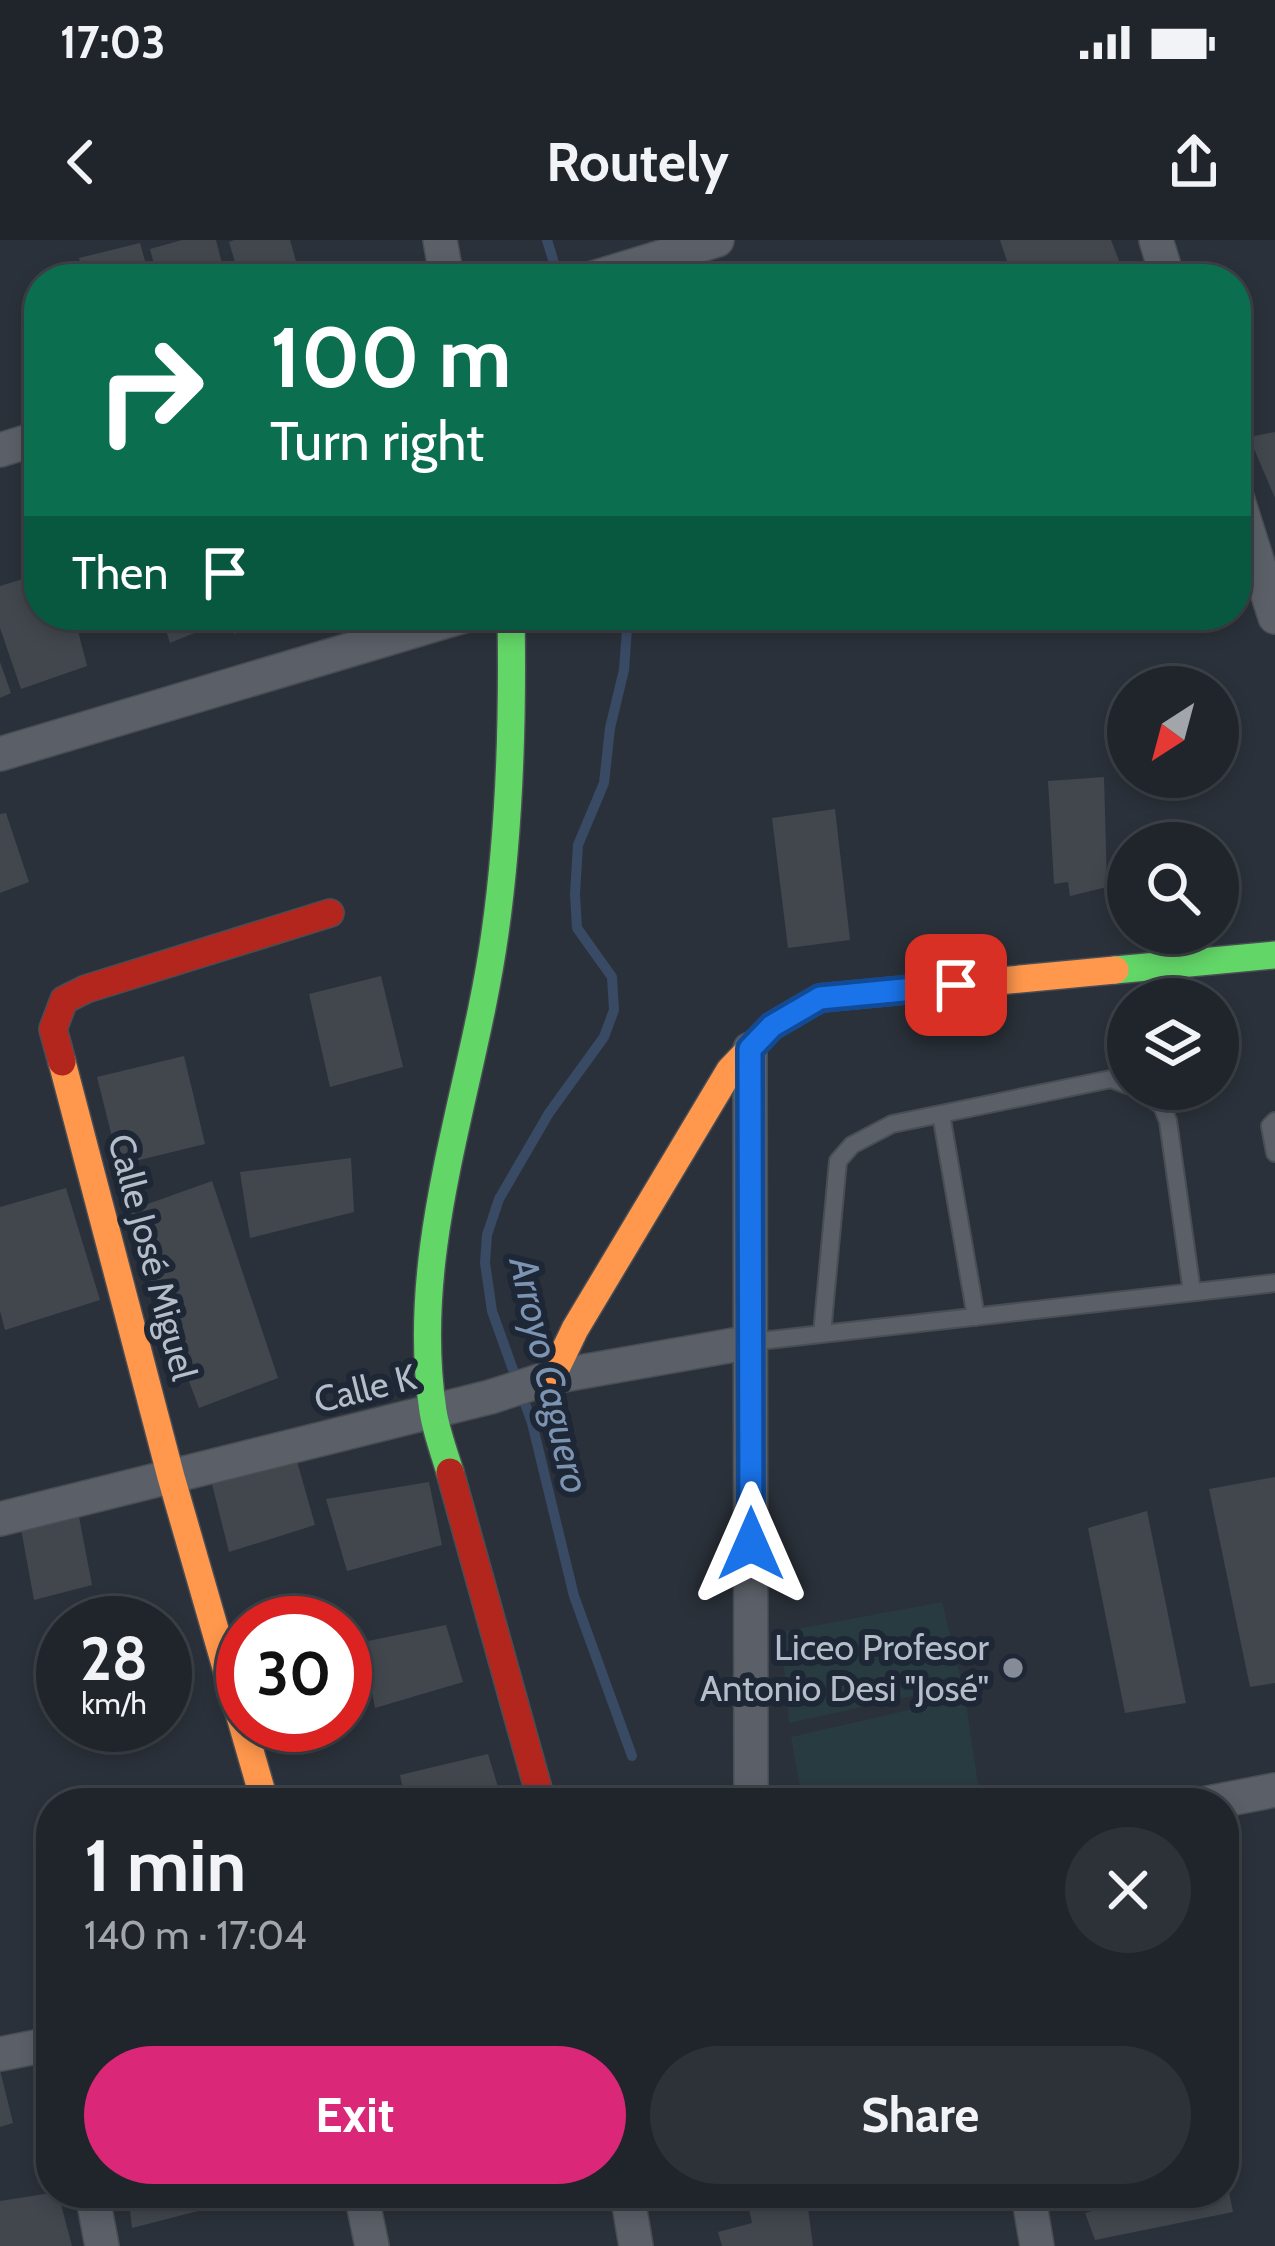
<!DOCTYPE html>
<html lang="en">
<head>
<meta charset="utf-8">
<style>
	:root { --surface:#20252c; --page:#2d3138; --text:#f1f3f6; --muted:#a2a5a9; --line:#3d4248; --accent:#db2777 }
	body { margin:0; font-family:Cabin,sans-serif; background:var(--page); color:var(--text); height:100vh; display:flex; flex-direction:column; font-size:45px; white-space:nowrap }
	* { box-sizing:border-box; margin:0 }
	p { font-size:39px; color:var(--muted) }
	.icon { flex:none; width:66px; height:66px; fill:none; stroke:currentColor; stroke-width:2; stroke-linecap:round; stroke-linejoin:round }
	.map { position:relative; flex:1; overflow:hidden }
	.side { position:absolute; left:36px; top:1548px; width:1203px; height:420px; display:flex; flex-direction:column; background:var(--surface); border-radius:48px; box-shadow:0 6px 18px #0003,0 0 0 3px var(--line) }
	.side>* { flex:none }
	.guide { position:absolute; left:24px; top:24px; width:1227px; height:366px; border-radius:48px; box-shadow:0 6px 18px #0003,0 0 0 3px var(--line); background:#0b6e4f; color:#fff; overflow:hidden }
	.needle { width:78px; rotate:216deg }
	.tools { position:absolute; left:1107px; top:426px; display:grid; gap:24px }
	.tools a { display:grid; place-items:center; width:132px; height:132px; border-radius:50%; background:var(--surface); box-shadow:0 6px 18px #0003,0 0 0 3px var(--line); font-size:60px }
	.speed { position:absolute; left:36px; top:1356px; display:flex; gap:24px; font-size:60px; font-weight:700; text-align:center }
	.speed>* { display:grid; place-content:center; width:156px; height:156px; border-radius:50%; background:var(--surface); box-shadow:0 6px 18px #0003,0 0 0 3px var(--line); line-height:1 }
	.speed small { font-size:30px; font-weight:400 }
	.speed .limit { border:18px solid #d22; background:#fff; color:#111 }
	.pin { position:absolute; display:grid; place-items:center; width:102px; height:102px; color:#fff; margin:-51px; border-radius:24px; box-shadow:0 6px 18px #0006 }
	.me { position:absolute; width:132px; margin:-66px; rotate:0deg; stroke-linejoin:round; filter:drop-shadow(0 0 9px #0008) }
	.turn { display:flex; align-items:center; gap:42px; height:252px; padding:0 48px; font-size:54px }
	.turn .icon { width:156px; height:156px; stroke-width:2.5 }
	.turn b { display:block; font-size:84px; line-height:102px }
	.then { display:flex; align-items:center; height:114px; padding:0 48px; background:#0003; gap:24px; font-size:45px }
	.round { display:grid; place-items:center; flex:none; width:126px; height:126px; border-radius:63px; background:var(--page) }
	.overview { display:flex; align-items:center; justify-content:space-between; height:204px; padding:0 48px }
	h1 { font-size:72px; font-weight:700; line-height:90px }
	.cta { display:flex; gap:24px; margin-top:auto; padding:24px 48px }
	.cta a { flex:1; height:138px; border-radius:72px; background:var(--accent); color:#fff; font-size:48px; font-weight:700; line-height:138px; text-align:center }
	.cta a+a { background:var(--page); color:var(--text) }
	.status { display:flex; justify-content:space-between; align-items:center; height:84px; padding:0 60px; background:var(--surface); direction:ltr }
	.status svg { height:33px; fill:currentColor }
	header { display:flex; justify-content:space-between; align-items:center; height:156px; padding:0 48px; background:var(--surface); font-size:54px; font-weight:700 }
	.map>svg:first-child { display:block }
</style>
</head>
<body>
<div class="status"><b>17:03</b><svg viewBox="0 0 49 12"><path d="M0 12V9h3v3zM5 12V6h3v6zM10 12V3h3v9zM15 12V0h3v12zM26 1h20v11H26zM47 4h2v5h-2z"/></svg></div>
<header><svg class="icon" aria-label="back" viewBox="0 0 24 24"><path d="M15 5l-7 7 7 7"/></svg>Routely<svg class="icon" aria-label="share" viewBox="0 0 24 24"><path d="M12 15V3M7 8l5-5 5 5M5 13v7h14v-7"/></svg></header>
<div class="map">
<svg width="1275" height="2006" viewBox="0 0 1275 2006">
	<rect width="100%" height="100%" fill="#2b313a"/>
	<path fill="#283b40" d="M942 1362 962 1445 789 1483 781 1392Z
		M965 1457 980 1558 960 1563H803L791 1497Z"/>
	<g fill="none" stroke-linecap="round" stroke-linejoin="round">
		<path stroke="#394a65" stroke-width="10" d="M547 0 559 39
			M628 375 624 430 610 488 604 543 578 605 575 654 577 688 612 737 614 770 604 797 549 873 499 959 487 995 485 1023 492 1071 532 1183 574 1356 632 1516"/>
	</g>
	<path fill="#42474e" d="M182 0H216L226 39H158L150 9Z
		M234 0H290L301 39H240L229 2Z
		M1000 0H1111L1125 36 1013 39Z
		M140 3 150 39H85L79 18Z
		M1275 192V258L1249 197Z
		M39 334V375H74L87 426 21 449 0 388V346Z
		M161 375H284V376L234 394 231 378 170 403Z
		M0 422 11 453 0 458Z
		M1104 537 1107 647 1070 656 1068 642 1054 644 1048 541Z
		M835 569 850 700 788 708 772 578Z
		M6 573 29 642 0 653V574Z
		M381 736 403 827 330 847 309 754Z
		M184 816 205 904 119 925 97 837Z
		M351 918 354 972 250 998 240 932Z
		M212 941 278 1138 199 1168 146 1027 131 970Z
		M66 948 100 1060 5 1090 0 1071V967Z
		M295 1214 315 1285 229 1312 210 1236Z
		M1275 1237V1443L1250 1447 1209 1249Z
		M429 1242 442 1305 347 1331 326 1259Z
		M76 1261 92 1345 34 1360 19 1278Z
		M1147 1271 1186 1463 1125 1473 1088 1288Z
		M446 1385 463 1442 375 1468 363 1402Z
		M488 1514 503 1563H406L400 1535Z
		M0 1830 13 1883 0 1887Z
		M1224 1927 1233 1972 1095 2000 1085 1973 1104 1968 1100 1953H1224Z
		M51 1953H58L72 2006H0V1961Z
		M128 1953H202L206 1969 132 1988Z
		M713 1953H806L813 2006H722L718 1992 752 1983 747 1959 715 1964Z"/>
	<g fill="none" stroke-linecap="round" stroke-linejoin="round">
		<defs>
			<path id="lane" d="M1139 849 1162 866 1168 881 1192 1052
				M941 874 976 1077
				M1275 881 1270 886 1275 913
				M822 1094 838 921 852 905 892 884 1111 839 1128 845
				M751 1102 1275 1043"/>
			<path id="street" d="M440 0 447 39
				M1156 0 1168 39
				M590 39 717 0
				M0 210 39 198
				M1236 254 1275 377
				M0 514 467 375
				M750 809 751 1563
				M0 1279 490 1157 552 1137 751 1102
				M1208 1563 1275 1550
				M0 1814 51 1804
				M92 1953 102 2006
				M361 1953 372 2006
				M627 1953 636 2006
				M1028 1953 1037 2006"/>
			<path id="fast" d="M1115 730 1275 715
				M450 1232C444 1212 436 1191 433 1171 408 1010 473 851 495 693 510 587 513 482 511 375"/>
			<path id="slow" d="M62 822 171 1237 265 1563
				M552 1137 575 1089 730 830 772 786 820 758 1115 730"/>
			<path id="jam" d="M62 822 53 789 64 760 86 749 330 673
				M450 1232 542 1563"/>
		</defs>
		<use href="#lane" stroke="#494d54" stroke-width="20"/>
		<use href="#street" stroke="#494d54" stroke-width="36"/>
		<use href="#fast" stroke="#494d54" stroke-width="30"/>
		<use href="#slow" stroke="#494d54" stroke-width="30"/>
		<use href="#jam" stroke="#494d54" stroke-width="30"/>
		<use href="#lane" stroke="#5b6068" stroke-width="16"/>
		<use href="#street" stroke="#5b6068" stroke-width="33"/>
		<use href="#fast" stroke="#63d668" stroke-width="27"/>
		<use href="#slow" stroke="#ff974d" stroke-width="27"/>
		<use href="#jam" stroke="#b3261e" stroke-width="27"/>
	</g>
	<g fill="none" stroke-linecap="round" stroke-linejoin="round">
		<defs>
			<path id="route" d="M751 1304 750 809 772 786 820 758 956 745"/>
		</defs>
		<use href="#route" stroke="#114b97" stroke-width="30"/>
		<use href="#route" stroke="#1a73e8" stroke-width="21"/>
	</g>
	<circle fill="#858c98" stroke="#1e2735" stroke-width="4.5" cx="1013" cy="1428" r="12"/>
	<g text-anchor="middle" stroke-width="12" stroke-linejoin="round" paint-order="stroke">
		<g font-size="36" fill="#b5bdca" stroke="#1e2735">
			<text transform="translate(153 1017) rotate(75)" y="13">Calle José Miguel</text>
			<text transform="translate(365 1148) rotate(-14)" y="13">Calle K</text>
		</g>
		<g font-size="36" fill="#b5bdca" stroke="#1e2735" text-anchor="end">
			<text x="989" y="1420">Liceo Profesor<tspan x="989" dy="41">Antonio Desi "José"</tspan></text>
		</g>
		<g font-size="39" font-style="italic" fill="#7c93b2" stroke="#1e2735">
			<text transform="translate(550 1135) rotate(77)" y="14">Arroyo Caguero</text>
		</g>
	</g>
</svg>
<div class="tools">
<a><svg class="needle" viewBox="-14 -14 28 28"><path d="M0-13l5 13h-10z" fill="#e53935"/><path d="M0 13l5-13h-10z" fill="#a2a5a9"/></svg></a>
<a><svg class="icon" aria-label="search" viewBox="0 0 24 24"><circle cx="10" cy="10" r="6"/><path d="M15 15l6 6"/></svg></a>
<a><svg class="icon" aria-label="layers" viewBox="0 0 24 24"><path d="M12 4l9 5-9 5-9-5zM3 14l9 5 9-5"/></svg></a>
</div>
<div class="speed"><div>28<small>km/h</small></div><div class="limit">30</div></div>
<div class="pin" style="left:956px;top:745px;background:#d93025"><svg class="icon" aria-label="arrive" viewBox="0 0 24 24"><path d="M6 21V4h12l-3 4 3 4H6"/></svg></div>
<svg class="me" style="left:751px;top:1304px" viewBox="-20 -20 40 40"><path d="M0-17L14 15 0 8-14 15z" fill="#1a73e8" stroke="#fff" stroke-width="4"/></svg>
<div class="guide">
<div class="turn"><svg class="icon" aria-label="right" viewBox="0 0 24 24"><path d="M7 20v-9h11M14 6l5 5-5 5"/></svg><div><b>100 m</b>Turn right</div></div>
<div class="then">Then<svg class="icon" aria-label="arrive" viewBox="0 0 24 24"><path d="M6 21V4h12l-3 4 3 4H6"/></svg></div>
</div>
<section class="side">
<div class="overview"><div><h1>1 min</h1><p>140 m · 17:04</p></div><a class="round"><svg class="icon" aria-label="close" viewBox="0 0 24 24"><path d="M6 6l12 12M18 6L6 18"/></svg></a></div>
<div class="cta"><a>Exit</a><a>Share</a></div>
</section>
</div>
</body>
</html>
